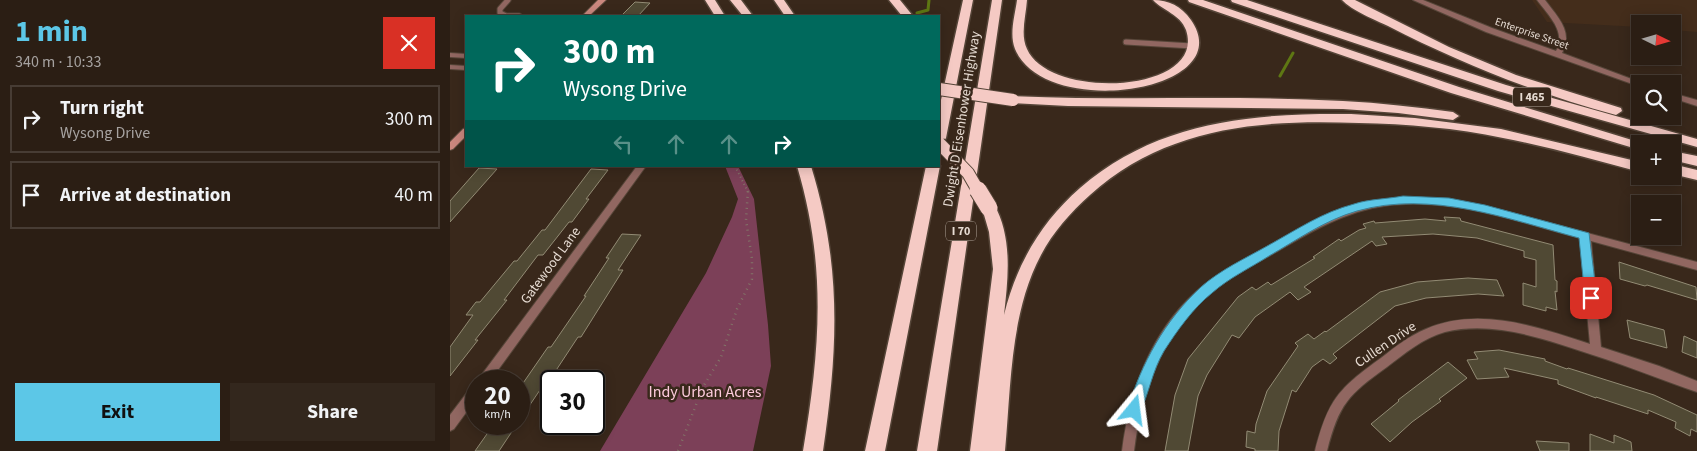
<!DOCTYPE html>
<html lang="en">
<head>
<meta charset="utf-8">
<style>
	:root { --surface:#2b1e14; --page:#33271d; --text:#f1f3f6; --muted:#a6a2a0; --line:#473c34; --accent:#5cc7e7 }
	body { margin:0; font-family:"Source Sans 3",sans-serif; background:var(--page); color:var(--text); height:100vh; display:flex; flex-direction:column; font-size:19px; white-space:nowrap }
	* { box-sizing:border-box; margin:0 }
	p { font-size:16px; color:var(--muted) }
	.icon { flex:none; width:28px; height:28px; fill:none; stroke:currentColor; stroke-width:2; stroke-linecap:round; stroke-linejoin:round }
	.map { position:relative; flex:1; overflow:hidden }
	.drawer { display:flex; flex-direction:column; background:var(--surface); width:450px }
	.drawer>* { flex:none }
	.banner { position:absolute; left:15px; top:15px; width:475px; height:152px; border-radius:0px; box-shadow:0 2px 12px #0003,0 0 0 1px var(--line); background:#00695c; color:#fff; overflow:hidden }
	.needle { width:32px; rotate:95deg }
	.buttons { position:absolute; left:1181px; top:15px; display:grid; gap:10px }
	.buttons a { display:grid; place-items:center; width:50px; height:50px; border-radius:0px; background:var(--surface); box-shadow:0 2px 12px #0003,0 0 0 1px var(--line); font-size:25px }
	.speed { position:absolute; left:15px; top:370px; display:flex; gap:10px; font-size:25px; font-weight:700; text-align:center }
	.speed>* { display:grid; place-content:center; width:65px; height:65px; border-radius:50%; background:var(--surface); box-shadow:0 2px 12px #0003,0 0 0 1px var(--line); line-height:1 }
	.speed small { font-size:12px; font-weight:400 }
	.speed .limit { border:2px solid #111; border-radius:8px; background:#fff; color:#111 }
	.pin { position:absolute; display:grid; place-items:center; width:42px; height:42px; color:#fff; margin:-21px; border-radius:10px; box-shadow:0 2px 8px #0006 }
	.me { position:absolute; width:55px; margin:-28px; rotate:16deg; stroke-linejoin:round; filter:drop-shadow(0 0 4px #0008) }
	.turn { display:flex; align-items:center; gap:18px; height:105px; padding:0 15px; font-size:22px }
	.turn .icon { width:65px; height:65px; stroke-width:2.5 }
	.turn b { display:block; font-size:35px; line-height:42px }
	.lanes { display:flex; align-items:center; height:48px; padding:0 15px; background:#0003; justify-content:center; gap:25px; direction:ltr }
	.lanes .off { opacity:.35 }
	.round { display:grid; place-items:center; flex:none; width:52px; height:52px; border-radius:0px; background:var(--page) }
	.overview { display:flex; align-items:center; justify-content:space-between; height:85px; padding:0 15px }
	h1 { font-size:30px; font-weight:700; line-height:38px; color:var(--accent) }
	.button { display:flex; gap:10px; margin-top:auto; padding:10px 15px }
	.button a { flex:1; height:58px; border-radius:0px; background:var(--accent); color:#111; font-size:20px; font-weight:700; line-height:58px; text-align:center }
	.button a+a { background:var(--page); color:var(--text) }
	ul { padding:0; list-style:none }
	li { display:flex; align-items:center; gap:15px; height:68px; margin:0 10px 8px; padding:0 5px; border:2px solid var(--line); border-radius:0px }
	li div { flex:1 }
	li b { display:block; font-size:19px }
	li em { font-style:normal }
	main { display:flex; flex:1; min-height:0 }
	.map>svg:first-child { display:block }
</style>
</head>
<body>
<main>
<section class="drawer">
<div class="overview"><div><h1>1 min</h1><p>340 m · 10:33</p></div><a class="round" style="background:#d93025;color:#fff"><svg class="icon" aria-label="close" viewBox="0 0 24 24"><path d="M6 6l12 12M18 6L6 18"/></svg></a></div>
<ul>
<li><svg class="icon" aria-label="right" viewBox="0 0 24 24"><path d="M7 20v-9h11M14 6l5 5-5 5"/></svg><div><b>Turn right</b><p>Wysong Drive</p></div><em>300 m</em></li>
<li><svg class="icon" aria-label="arrive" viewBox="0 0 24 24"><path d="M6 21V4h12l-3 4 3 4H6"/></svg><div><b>Arrive at destination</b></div><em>40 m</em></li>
</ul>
<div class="button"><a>Exit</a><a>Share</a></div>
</section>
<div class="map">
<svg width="1247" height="451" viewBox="0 0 1247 451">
	<rect width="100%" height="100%" fill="#39281b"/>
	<path fill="#442d1b" d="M1082 0H1247V32L1223 30 1222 24H1190V27L1097 22Z"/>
	<path fill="#7c4058" d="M275 166H288L304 199 318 325 321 366 303 451H150L256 273 282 217 288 199Z"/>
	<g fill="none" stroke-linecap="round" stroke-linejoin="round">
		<path stroke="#5e7713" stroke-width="3" d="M467 13 478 10 479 0
			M830 76 843 53"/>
	</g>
	<path fill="#504934" stroke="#928b74" d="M185 2 200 3 188 16H171Z
		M29 168 47 169 0 222V201Z
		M141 169 158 170 136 199H139L122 222H119L93 255H88L54 300H57L25 340H28L0 376V347L23 315H16L26 302H30L64 261H67L92 230H95Z
		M994 217 1010 218 1011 221 1103 245 1105 280 1107 281V292L1105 291 1107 310 1096 307V311L1073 305V283L1086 287V260L1074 257V251L1027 238 983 234 932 237 937 244 926 246 922 241 854 287 861 292 848 300 840 292 805 317 789 338 782 335 757 375 748 396 738 451H715L725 395 738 359 788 297 802 287 806 290 818 282 821 285 865 258 863 257 889 239 891 241 909 230 916 228 913 224 924 221 925 223 975 219 996 221Z
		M172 234 191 235 168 270H173L131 337H128L99 381H96L69 421V389L98 347H101L136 296H134L159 258H156Z
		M1169 262 1246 287 1247 300 1197 285 1195 286 1170 279Z
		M1018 278 1047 280 1054 296 1028 294 976 298 945 306 883 354 887 358 880 364 873 359 862 367 846 392 842 390 829 431 828 451H805V449L796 447 797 431 805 433 806 424 817 391 848 346 845 343 858 334 864 339 875 331 876 332 930 292 967 282Z
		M1177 320 1214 330 1217 348 1180 338Z
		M1234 336 1247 342V358L1232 352Z
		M1049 350 1095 359V361L1117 369 1118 368 1204 395 1247 415V432L1241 429 1240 436 1225 428 1226 422 1198 410V414L1146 397V398L1108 384V380L1054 368 1059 377 1027 379 1017 360 1028 359 1024 352Z
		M998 362 1017 378 989 399 991 401 962 422 940 442 921 424 949 401 948 400Z
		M44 424H67L49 451H25Z
		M1140 434 1164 443V435L1181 442 1182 451H1140Z
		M1086 441 1119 443V451H1090Z"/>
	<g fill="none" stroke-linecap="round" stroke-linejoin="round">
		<defs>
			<path id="lane" d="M58 0 50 9V13L56 16H69
				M676 42 742 46"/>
			<path id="street" d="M963 0H973L1042 28 1106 51C1117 32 1098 15 1087 0H1095C1107 16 1124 32 1112 53L1195 84H1190V86H1188L1036 32Z
				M0 53 16 54V58L0 57Z
				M0 65 16 66V70L0 69Z
				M1222 93 1247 100V106L1222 98Z
				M187 166H196L40 381H27Z
				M957 197 995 199 1039 207 1247 262V270L1141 241 1151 347 1209 366 1247 381V392C1212 380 1178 366 1143 355 1097 340 1045 320 995 332 973 338 954 354 937 367 898 395 889 404 877 451H865C878 400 888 389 931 358 945 347 959 336 976 329 1029 306 1088 327 1140 344L1130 238C1073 223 1016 202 956 204 909 205 872 225 833 248 811 261 788 272 768 287 715 326 692 388 684 451H672C680 388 703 326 754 285 775 269 799 257 822 244 869 218 902 201 957 197Z
				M26 385V399L4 429 0 431V415L22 386Z"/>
			<path id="secondary" d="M148 0H156L139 16H132Z
				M16 128V136L3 149 0 150V142L13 129Z"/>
			<path id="highway" d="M255 0H265L275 16H265Z
				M280 0H291L303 16H293Z
				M324 0H334L345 16H335Z
				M439 0H450L463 16H452Z
				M513 0H523L496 138 494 141 489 142V109Z
				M542 0H552L487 451H467Z
				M567 0H577C576 16 570 34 577 49 600 101 757 93 736 30 730 14 713 11 703 0 719 0 731 6 741 20 791 92 595 121 565 49 559 34 565 15 567 0Z
				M738 0H753L1009 87 1195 144H1190V150L1001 93 739 2Z
				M781 0H797L1056 85 1247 139V147L1048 91 782 2Z
				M892 0H905L999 47 1066 75 1171 108 1172 111 1166 115C1087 94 1010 63 938 26 925 20 901 10 892 0Z
				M563 96C673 101 783 95 893 101 930 103 967 107 1003 112L1009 116 1003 120 948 113 893 109 618 106 559 103 557 100Z
				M901 114 965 118 1051 129 1190 162V172C1145 160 1099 147 1053 138 1006 128 957 124 909 123 811 119 715 127 640 195 621 212 603 232 591 255 560 313 561 387 555 451H520L543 269 539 232 532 208 534 204 539 203 544 204C563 238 558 279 554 315 566 265 591 222 630 188 707 121 803 113 901 114Z
				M1222 151 1247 156V166L1222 160Z
				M489 164 490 166 435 451H415L476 166H489Z
				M1222 164 1247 170V180L1222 174Z
				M347 166H361C392 267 388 348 373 451H353C370 349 377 267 347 166Z"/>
		</defs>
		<use href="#lane" stroke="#554538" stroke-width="7"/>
		<use href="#street" stroke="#554538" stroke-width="2"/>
		<use href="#secondary" stroke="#554538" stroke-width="2"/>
		<use href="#highway" stroke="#554538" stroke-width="3"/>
		<path stroke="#827468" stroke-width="2" stroke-dasharray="1 3" stroke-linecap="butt" d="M285 166 298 192"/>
		<path stroke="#827468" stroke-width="2.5" stroke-dasharray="1 4.5" stroke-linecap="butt" d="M228 451 253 387 271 357 287 309 302 279V259L296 220 298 190"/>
		<use href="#lane" stroke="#916761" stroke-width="5"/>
		<use href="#street" fill="#916761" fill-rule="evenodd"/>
		<use href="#secondary" fill="#ca877e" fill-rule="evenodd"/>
		<use href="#highway" fill="#f5cac4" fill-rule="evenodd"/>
		<defs>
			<path id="highway-bridge-far1" d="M489 89 563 100
				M489 143 518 173 529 192"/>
			<path id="highway-bridge" d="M528 190 539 208"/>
		</defs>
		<use href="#highway-bridge-far1" stroke="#554538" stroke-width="14" stroke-linecap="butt"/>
		<use href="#highway-bridge" stroke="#554538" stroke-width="19" stroke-linecap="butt"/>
		<use href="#highway-bridge-far1" stroke="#f5cac4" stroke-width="12"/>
		<use href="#highway-bridge" stroke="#f5cac4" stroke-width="17"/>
	</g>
	<path fill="#5cc7e7" stroke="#3c8196" d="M953 196 999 198 1035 205 1139 233 1147 298 1145 301H1136L1135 298 1129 238C1058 219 981 190 907 211 875 220 847 240 819 256 800 268 779 278 762 293 743 308 727 331 714 351 702 371 699 394 689 415L684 417 679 415 677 410C692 363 714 321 751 287 770 270 796 258 819 245 846 230 873 212 904 204 919 199 937 199 953 196Z"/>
	<g text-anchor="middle" stroke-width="5" stroke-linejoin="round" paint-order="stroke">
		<g font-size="11" fill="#e7dcd3" stroke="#39281b">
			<text transform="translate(1082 33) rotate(19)" y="4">Enterprise Street</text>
		</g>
		<g fill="#39281b" stroke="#b3a69c" stroke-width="1">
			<rect x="1063" y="87.5" width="38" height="19" rx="4"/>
			<rect x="496" y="221.5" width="30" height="19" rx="4"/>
		</g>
		<g font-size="12" font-weight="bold" fill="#e7dcd3">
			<text x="1082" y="101">I 465</text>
			<text x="511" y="235">I 70</text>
		</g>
		<g font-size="14" fill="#e7dcd3" stroke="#39281b">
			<text transform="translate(511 119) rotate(-81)" y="5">Dwight D Eisenhower Highway</text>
			<text transform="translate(100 265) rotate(-54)" y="5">Gatewood Lane</text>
			<text transform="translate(935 344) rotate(-34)" y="5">Cullen Drive</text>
		</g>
		<g font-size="16" fill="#fdcadc" stroke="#39281b">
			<text x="255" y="397">Indy Urban Acres</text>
		</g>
	</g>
</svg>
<div class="buttons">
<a><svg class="needle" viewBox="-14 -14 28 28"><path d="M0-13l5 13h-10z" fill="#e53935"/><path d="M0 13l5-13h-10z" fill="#a6a2a0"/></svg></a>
<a><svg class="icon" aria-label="search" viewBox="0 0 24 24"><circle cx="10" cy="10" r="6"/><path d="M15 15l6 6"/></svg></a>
<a>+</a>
<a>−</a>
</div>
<div class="speed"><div>20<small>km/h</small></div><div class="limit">30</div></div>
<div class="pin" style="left:1141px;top:298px;background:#d93025"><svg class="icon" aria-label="arrive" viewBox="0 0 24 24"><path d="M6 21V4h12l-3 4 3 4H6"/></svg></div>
<svg class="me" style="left:684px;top:410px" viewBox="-20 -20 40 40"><path d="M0-17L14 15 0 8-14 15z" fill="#5cc7e7" stroke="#fff" stroke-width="4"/></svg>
<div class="banner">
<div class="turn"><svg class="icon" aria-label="right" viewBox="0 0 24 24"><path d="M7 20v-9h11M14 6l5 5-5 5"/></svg><div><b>300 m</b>Wysong Drive</div></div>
<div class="lanes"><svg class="icon off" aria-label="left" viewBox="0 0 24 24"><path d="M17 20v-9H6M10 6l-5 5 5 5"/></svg><svg class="icon off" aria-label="ahead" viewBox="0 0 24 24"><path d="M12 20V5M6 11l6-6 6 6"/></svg><svg class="icon off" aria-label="ahead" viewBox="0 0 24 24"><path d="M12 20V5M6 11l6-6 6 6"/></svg><svg class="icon" aria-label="right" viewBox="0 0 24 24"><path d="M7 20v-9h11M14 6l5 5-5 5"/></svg></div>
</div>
</div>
</main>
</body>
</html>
